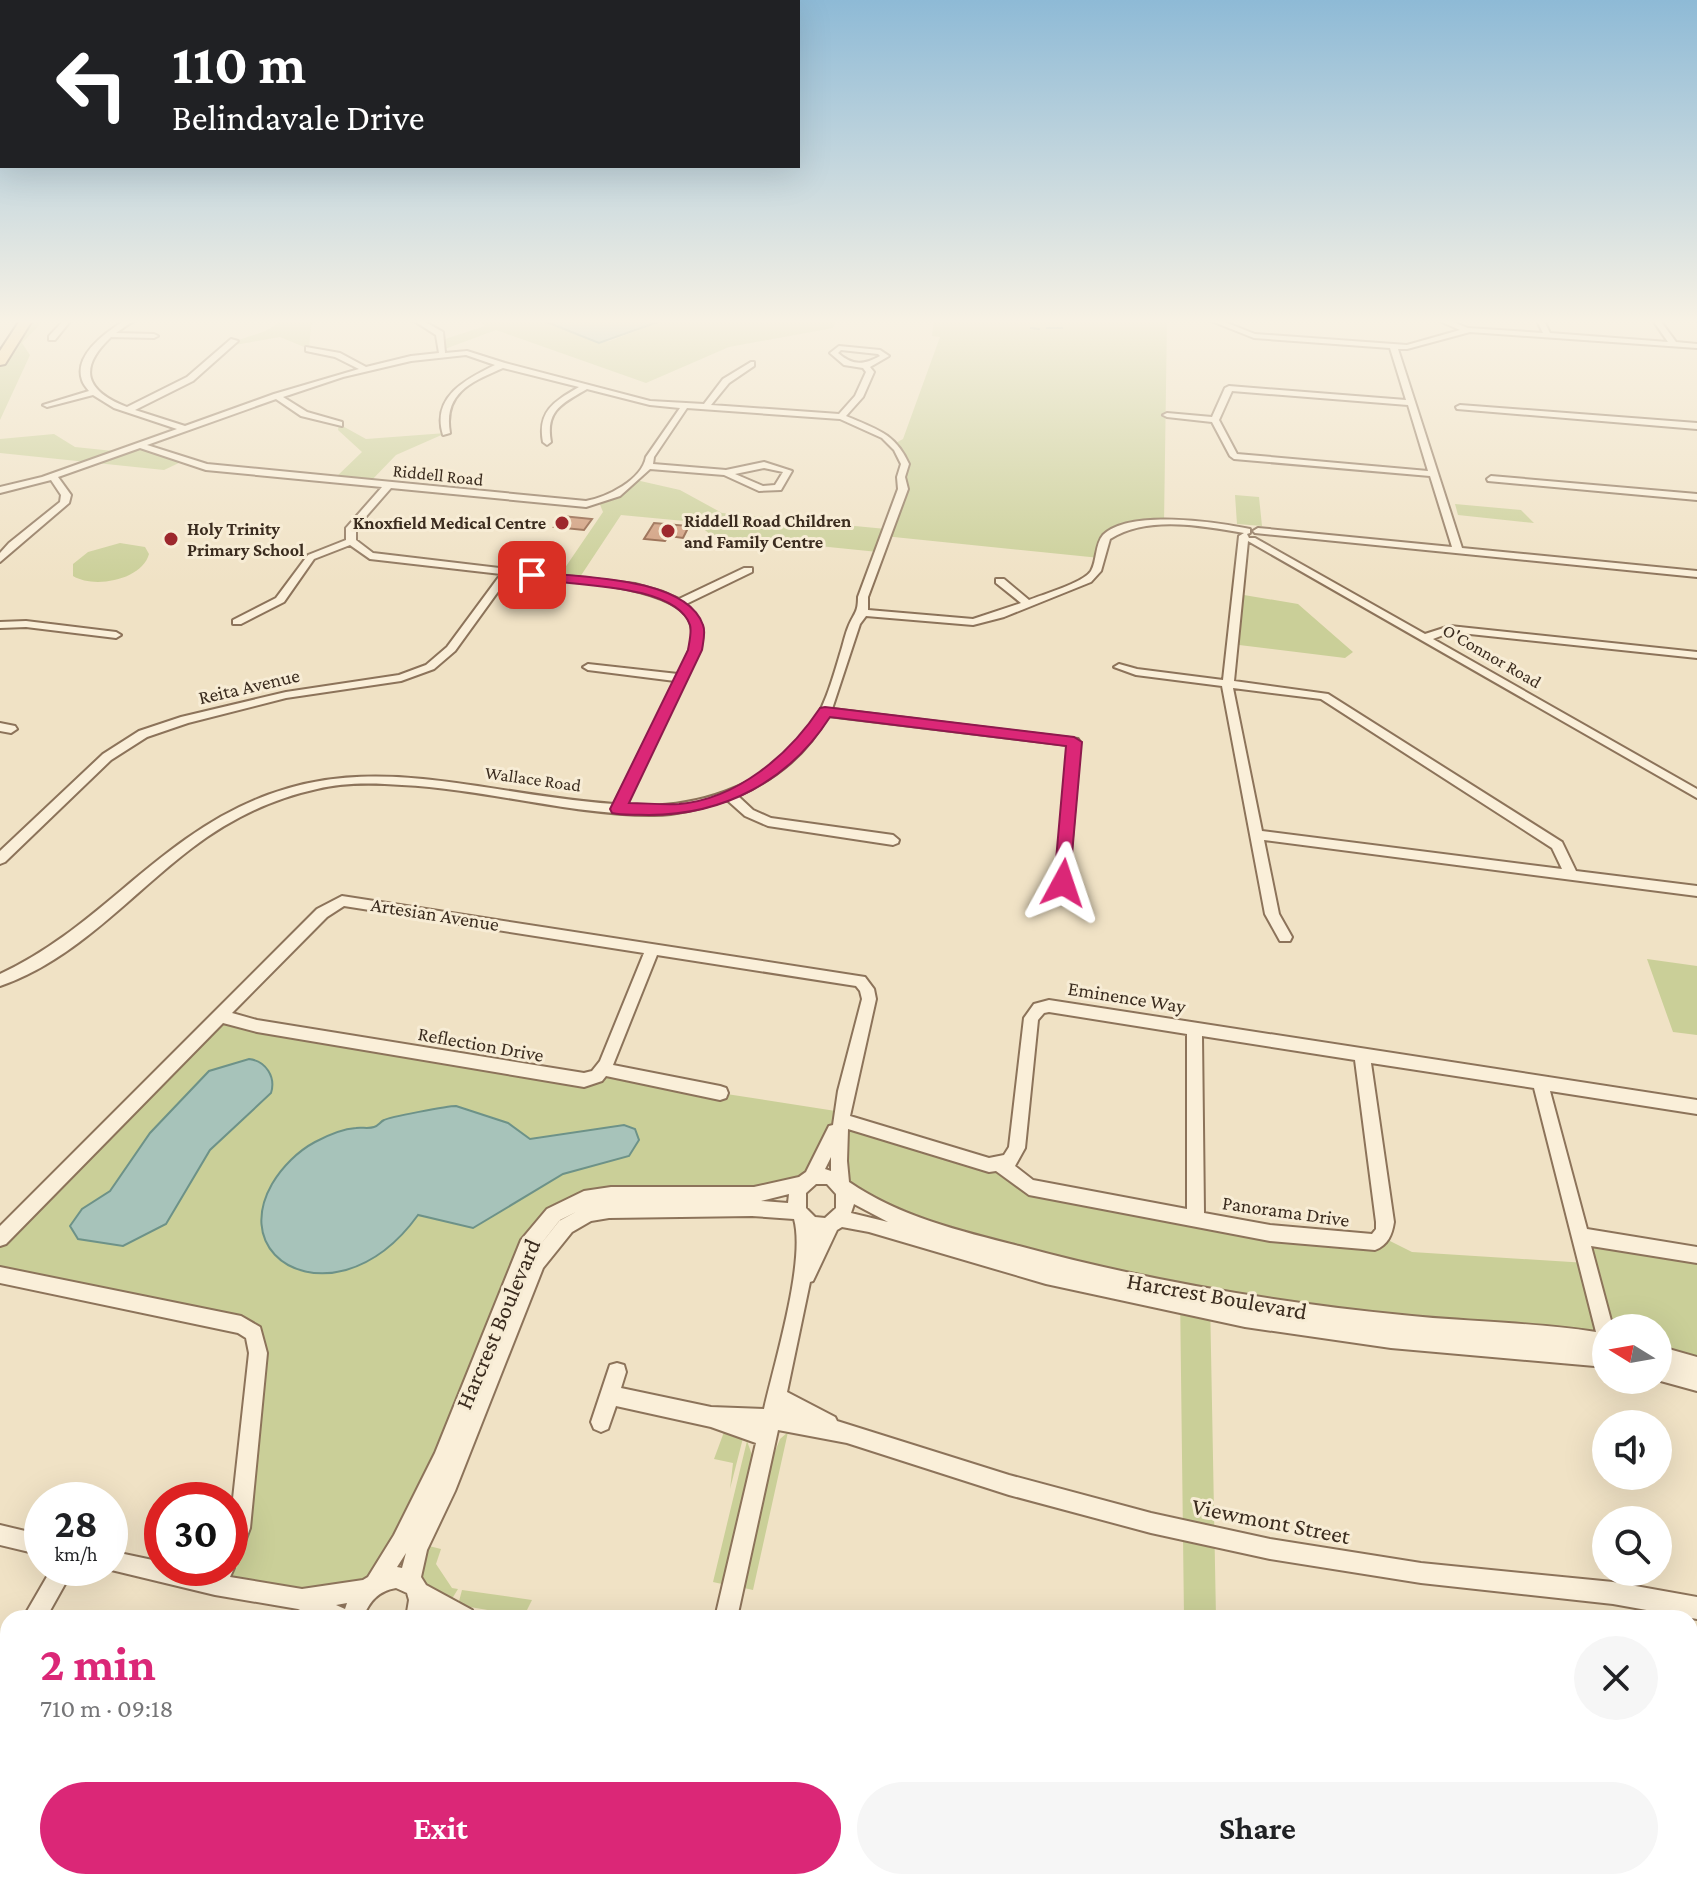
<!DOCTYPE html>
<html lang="en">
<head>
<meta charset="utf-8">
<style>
	:root { --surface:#fff; --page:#f6f6f6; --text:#202124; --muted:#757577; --accent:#db2777 }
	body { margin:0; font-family:"Crimson Pro",serif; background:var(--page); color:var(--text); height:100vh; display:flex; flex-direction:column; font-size:30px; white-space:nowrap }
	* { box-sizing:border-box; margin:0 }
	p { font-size:26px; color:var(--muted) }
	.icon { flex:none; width:44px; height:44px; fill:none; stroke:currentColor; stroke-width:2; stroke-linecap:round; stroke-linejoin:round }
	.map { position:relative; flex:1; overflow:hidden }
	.side { position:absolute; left:0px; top:1610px; width:1698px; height:280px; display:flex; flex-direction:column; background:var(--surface); border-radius:24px 24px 0 0; box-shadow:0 8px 32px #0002 }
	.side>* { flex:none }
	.top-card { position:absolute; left:0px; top:0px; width:800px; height:168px; box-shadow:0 8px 32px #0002; background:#202124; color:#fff; overflow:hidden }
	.needle { width:52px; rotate:281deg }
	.buttons { position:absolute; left:1592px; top:1314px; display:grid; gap:16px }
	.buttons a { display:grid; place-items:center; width:80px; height:80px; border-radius:50%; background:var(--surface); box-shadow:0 8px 32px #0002; font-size:40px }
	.speed { position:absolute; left:24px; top:1482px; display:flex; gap:16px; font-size:40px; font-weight:700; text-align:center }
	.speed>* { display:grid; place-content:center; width:104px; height:104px; border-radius:50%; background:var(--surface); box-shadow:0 8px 32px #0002; line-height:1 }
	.speed small { font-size:20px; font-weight:400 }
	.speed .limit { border:12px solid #d22; background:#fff; color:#111 }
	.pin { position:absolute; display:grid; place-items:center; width:68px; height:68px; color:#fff; margin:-34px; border-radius:16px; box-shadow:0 4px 12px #0006 }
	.me { position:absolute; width:88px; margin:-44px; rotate:5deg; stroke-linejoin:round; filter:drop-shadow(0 0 6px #0008) }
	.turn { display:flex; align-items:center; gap:28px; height:168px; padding:0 40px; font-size:36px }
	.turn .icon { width:104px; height:104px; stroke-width:2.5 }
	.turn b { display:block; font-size:56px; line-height:68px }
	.round { display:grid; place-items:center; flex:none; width:84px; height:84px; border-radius:42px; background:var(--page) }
	.head { display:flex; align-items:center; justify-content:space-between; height:136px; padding:0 40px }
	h1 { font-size:48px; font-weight:700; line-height:60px; color:var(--accent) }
	.action { display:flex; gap:16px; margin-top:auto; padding:16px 40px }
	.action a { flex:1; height:92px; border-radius:48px; background:var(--accent); color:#fff; font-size:32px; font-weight:700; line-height:92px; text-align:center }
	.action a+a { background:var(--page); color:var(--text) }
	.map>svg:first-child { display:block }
</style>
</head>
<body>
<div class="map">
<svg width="1697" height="1890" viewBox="0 0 1697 1890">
	<rect width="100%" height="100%" fill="#f0e2c5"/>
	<path fill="#cacf98" d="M27 319H45L22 343 30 355 0 420V361Z
		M282 319H317L311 326 309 349 280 337 229 346C241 335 265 337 282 319Z
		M477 319H539L597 342 610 341 666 319H837L833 328 729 347 646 383 496 330 442 350V340L485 326Z
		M934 319 1167 320 1164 523H1145L1106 538 1100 558 884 536 878 552 711 535 695 522 621 515 578 580 558 578 603 512 599 502 623 493 636 480 680 490 722 513 886 529 905 471 894 444 903 439 940 337 932 336Z
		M339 424 366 439 446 433 396 455 368 484 333 480 362 452 338 430Z
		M54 434 75 447 123 452 144 447 181 462 164 470 0 453V439Z
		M1235 495 1259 497 1262 526 1237 524Z
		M1455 504 1521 510 1534 523 1458 515Z
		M120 543 145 547 149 554C142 580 94 589 73 576V564L88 552Z
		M1238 594 1298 604 1353 652 1345 658 1231 644Z
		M1647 959 1697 966V1035L1673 1032Z
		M220 1016 577 1080 603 1069 720 1093 842 1112 841 1119C950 1153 1056 1194 1169 1215 1239 1227 1312 1230 1382 1237L1412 1252 1587 1263 1580 1236 1697 1255V1366L1658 1355V1328H1606V1343L1210 1297 1216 1618H1184L1180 1292 979 1243 843 1187 838 1149 812 1178 774 1192 611 1195 543 1224 377 1581 325 1598 339 1618H298L300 1600 215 1585 230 1568 254 1333 0 1275V1238Z
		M724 1432 743 1438 730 1489 733 1463 714 1459Z
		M788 1432 753 1590 744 1588 774 1454 780 1439Z
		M747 1441 752 1455 722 1584 713 1582Z
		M425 1545 441 1549 436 1564 452 1588 458 1589 450 1602C420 1584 417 1579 425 1545Z
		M462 1590 532 1600 524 1616 458 1605Z
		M272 1882H366V1890H272Z
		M1081 1882H1327L1328 1890H1081Z"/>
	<path fill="#a7c3ba" stroke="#6d9288" stroke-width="2" d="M539 319H666L599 343Z
		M249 1059C266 1061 276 1077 271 1093L210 1150 166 1224 123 1246 78 1239 70 1226 82 1209 110 1191 150 1133 209 1071Z
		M456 1106 508 1123 530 1139 624 1125 635 1129 639 1140 629 1156 563 1174 473 1228 418 1215C400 1240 377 1261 346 1270 288 1286 239 1242 272 1184 282 1167 298 1151 315 1142 328 1135 342 1129 356 1128 361 1127 369 1129 374 1127 378 1126 380 1122 384 1120 389 1117 448 1106 456 1106Z"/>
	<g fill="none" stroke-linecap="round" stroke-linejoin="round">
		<path stroke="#6d9288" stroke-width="2" d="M1031 328 1039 329
			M1047 328H1062"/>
	</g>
	<path fill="#cf9a7a" stroke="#8c5b3f" stroke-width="2" d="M562 516 592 519 584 530 554 527Z
		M654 523 689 526 683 538 669 536 665 541 644 539Z"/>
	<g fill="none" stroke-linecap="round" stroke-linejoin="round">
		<defs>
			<path id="street" d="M65 319H72L55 340H49V336Z
				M127 319H136L116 333 154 334 158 336 154 338 111 337C77 369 86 391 127 407L187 377 231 339 238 341 193 381 135 410 185 426 274 394 359 369 335 357 306 351V347L340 353 366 367 411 356 439 353 436 335 411 319H420L443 332 445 353 467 351 505 363 650 401 704 404 723 379 751 362H754V366L729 383 711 405 839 414 855 396 866 372 863 368 844 365 830 353 839 346 880 350 889 356 870 367 874 372 863 397 846 416C876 429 895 433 909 464L905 477 908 489 868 597V610L973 619 1021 603 996 583V579H1004L1029 600C1044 594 1083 583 1091 571 1097 561 1095 544 1103 535 1129 509 1217 522 1250 529V533L1247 534 1249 538H1255L1425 634 1450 626 1697 652V658L1451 632 1433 639 1697 789V798L1248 541 1234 681 1328 694 1562 842 1576 871 1697 886V896L1264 840 1279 914 1292 937 1290 941H1280L1265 914 1222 686 1136 675 1114 667 1119 664 1137 669 1223 680 1239 536 1244 533C1202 526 1148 515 1110 539L1101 571 1091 582 1004 617 973 625 866 616 860 624 832 709 1078 739 1080 742 1068 886H1058L1056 883 1068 745 828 716C807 754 777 778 738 796L753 810 771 818 893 835 899 840 898 843 893 845 768 826 745 816 727 800C702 808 676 816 650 815 567 814 485 789 402 785 375 783 344 782 317 789 271 799 230 819 192 848 130 895 76 960 0 986V974C75 939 121 885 186 839 336 732 452 792 614 804L675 681 588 670 583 667 588 664 678 674C686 658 697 641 690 622 674 583 549 580 510 575L455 651 434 669 401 681 286 698 188 723 147 737 111 760 5 862 0 864V851L103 754 139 731 181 717 286 692 399 675 426 665 447 647 501 574 370 559 350 545 314 559 284 602 241 624H233V620L276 598 308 555 346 540V528L382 487 206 470 140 448 58 477 71 495 69 503 0 562V553L9 543 60 502 61 495 51 480 0 493V487L42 477 177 429 114 408 93 395 47 407 43 405 89 391C86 387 83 384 82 380 73 354 109 330 127 319ZM841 350 878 354 880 356C864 365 853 366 838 353ZM466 355 495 365C466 379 431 397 443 435L450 433C443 393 471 382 503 368L579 387C555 401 537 411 543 442L547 445 551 442C545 410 563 403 587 389L650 405 680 408 646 457C642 480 607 497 586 501L207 464 147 445 276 399 301 416 342 426V422L307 412 283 397 343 377 411 361ZM687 408 840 419 882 438 894 450 901 464 897 477 898 489 858 597C858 612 855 612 849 625 845 634 843 645 840 654 832 681 824 710 807 733 765 788 692 810 626 805L700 650C704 630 701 618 686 604L752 572V568H744L679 599 663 592 635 584 373 553 356 540V528L391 488 586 507 620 496 650 469 724 475 759 491 781 490 792 471 764 462 726 470 653 464 654 457ZM764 468 783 472 775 485 763 486 735 474ZM1233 688 1321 699 1552 848 1562 869 1262 831Z
				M1206 319H1217L1255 334 1407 345 1460 330 1435 319H1445L1468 328 1543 333 1536 319H1543L1550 333 1668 342 1652 319H1659L1676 342 1697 344V348L1470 332 1407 349H1398L1462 548 1697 571V577L1255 533 1253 531 1258 528 1452 547 1430 476 1234 459 1230 456 1212 422 1167 417 1163 415 1167 413 1212 417 1225 388 1229 386 1406 400 1390 348 1254 338ZM1232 391 1408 405 1428 471 1237 454 1219 420Z
				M1460 405 1697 423V429L1457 409 1456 407Z
				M1491 476 1697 494V500L1488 481 1487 479Z
				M26 621 116 632 121 635 116 638 26 627 0 628V622Z
				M0 723 15 726 17 729 11 733 0 731Z
				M342 896 865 977 874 989 876 999 850 1116 989 1158 1004 1155 1009 1147 1024 1018 1034 1004 1049 1000 1697 1100V1114L1550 1091 1587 1229 1697 1247V1263L1591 1246 1613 1328H1606V1367L1391 1348 1245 1327 1046 1284 869 1232 842 1227 837 1230 813 1281 810 1282 787 1392 835 1417 837 1421 1009 1475 1151 1513 1270 1539 1421 1563 1613 1582 1697 1597V1619L1613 1604 1421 1583 1270 1559 1151 1533 1009 1495 847 1443 778 1430 737 1618H715L756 1443 711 1427 616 1406 608 1429 601 1432 594 1429 591 1422 610 1365 617 1363 624 1365 626 1372 621 1388 711 1407 764 1409C774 1364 806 1261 794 1219L752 1216 609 1218 591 1221 572 1232 543 1268 455 1491 427 1550 421 1577 426 1585 472 1610 475 1618H443L429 1610 428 1618H406L409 1600 407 1593 396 1588C378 1591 369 1602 363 1618H317L298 1609 215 1595 103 1568H110V1551L162 1562V1568H186L210 1573 213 1568H230V1526L249 1353 246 1338 238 1333 0 1283V1267L241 1316 260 1327 267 1353 250 1528 237 1563 233 1565 234 1568 230 1577 302 1589 363 1580 368 1577 394 1535 435 1453 521 1240 547 1209 584 1191 611 1187H754L799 1177 806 1172 829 1126 833 1125 838 1091 862 999 860 991 856 986 657 955 613 1065 720 1086 726 1088 728 1093 726 1098 720 1100 606 1076 602 1081 584 1087 257 1032 223 1023 6 1244 0 1246V1226L317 909ZM344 906 644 953 600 1061 592 1071 584 1073 257 1020 232 1013 327 917ZM1049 1012 1187 1034V1209L1033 1180 1015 1166 1025 1148 1038 1020 1044 1013ZM1202 1036 1355 1060 1376 1222V1229L1372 1234 1270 1225 1204 1213ZM1371 1063 1534 1088 1596 1332C1532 1322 1466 1322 1402 1315 1273 1302 1144 1280 1019 1246 960 1231 900 1217 849 1182L847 1161 848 1129 989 1172 996 1171 1029 1195 1270 1241 1375 1250C1388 1245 1392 1235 1394 1222ZM831 1157V1171L825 1169ZM816 1184H827L836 1194V1208L825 1218 815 1217 806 1208V1193ZM789 1194 788 1203 761 1201ZM854 1204 888 1222 851 1213ZM576 1212 560 1220 533 1254 559 1221ZM406 1553 402 1568 397 1567ZM347 1603 345 1609 336 1605Z
				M1658 1346 1697 1357V1391L1657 1380Z
				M0 1525 42 1535V1555L0 1545Z
				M52 1568H74L46 1618H23Z
				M8 1652V1684L0 1688V1656Z
				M0 1861 8 1863V1882L17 1884 8 1887 0 1885Z
				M20 1882H69L72 1890H23Z
				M354 1882H399V1890H354Z
				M1069 1882H1093V1890H1069Z
				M1315 1882H1339L1340 1890H1316Z
				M1502 1882H1569L1572 1890H1505Z"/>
			<path id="primary" d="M21 319H33L5 364 0 365V351Z"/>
		</defs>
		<use href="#street" stroke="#8c735a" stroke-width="4"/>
		<use href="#primary" stroke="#5a412e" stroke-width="4"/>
		<use href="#street" fill="#faefd9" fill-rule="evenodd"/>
		<use href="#primary" fill="#f4d59c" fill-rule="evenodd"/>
	</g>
	<linearGradient id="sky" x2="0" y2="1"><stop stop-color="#8ebad6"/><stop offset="0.55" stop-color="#f8f2e5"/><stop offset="1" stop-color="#f8f2e5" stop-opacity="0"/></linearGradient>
	<rect width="1697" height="584" fill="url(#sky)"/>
	<path fill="#db2777" stroke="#8e194d" stroke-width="2" d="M532 572C576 577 686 576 703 625 706 632 703 643 702 650L629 803C645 803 662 805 679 804 737 799 789 755 820 708L825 707 1074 737 1082 742 1069 888H1056L1054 883 1066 746 830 717C789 781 724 815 649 815 637 814 624 816 612 813L610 809 688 650C689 643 692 632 690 625 675 582 566 586 528 578V573Z"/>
	<g fill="#9d282d" stroke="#f7ecd5" stroke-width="3">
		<circle cx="562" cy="523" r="8"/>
		<circle cx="668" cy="531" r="8"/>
		<circle cx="171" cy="539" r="8"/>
	</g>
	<g text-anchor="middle" stroke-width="6" stroke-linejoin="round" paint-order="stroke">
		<g font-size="18" fill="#3b2c1f" stroke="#f7ecd5">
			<text transform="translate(438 475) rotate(6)" y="6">Riddell Road</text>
			<text transform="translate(1492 656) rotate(30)" y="6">O'Connor Road</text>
			<text transform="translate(533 779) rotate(8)" y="6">Wallace Road</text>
		</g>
		<g font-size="18" font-weight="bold" fill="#3b2c1f" stroke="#f7ecd5" text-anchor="start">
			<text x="684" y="527">Riddell Road Children<tspan x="684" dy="21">and Family Centre</tspan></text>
			<text x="546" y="529" text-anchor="end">Knoxfield Medical Centre</text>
			<text x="187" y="535">Holy Trinity<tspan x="187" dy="21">Primary School</tspan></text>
		</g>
		<g font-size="20" fill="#3b2c1f" stroke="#f7ecd5">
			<text transform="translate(249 686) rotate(-13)" y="7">Reita Avenue</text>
			<text transform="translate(435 914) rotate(9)" y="7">Artesian Avenue</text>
			<text transform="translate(1127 997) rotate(9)" y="7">Eminence Way</text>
			<text transform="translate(481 1044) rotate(10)" y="7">Reflection Drive</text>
			<text transform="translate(1286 1211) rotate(8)" y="7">Panorama Drive</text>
		</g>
		<g font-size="24" fill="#3b2c1f" stroke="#f7ecd5">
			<text transform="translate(1217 1296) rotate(10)" y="8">Harcrest Boulevard</text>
			<text transform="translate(498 1324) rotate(-67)" y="8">Harcrest Boulevard</text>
			<text transform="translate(1271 1521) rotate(11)" y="8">Viewmont Street</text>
		</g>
	</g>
</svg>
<div class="buttons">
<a><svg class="needle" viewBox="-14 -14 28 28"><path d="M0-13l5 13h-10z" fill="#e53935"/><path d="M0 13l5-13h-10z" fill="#757577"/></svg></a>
<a><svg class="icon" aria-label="sound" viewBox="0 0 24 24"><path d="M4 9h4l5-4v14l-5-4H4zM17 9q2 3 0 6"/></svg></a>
<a><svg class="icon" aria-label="search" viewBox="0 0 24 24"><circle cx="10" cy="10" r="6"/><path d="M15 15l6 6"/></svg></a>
</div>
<div class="speed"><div>28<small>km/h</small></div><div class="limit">30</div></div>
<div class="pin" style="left:532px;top:575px;background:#d93025"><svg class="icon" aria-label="arrive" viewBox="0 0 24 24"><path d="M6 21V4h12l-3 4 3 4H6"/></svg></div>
<svg class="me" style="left:1063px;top:883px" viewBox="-20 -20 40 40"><path d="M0-17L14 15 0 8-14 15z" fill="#db2777" stroke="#fff" stroke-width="4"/></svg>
<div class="top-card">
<div class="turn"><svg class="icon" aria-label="left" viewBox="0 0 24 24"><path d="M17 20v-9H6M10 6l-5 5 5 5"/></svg><div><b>110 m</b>Belindavale Drive</div></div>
</div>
<section class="side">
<div class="head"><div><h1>2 min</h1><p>710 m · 09:18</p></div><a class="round"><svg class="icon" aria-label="close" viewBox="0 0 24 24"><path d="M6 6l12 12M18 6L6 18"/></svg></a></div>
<div class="action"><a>Exit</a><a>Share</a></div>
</section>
</div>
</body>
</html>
